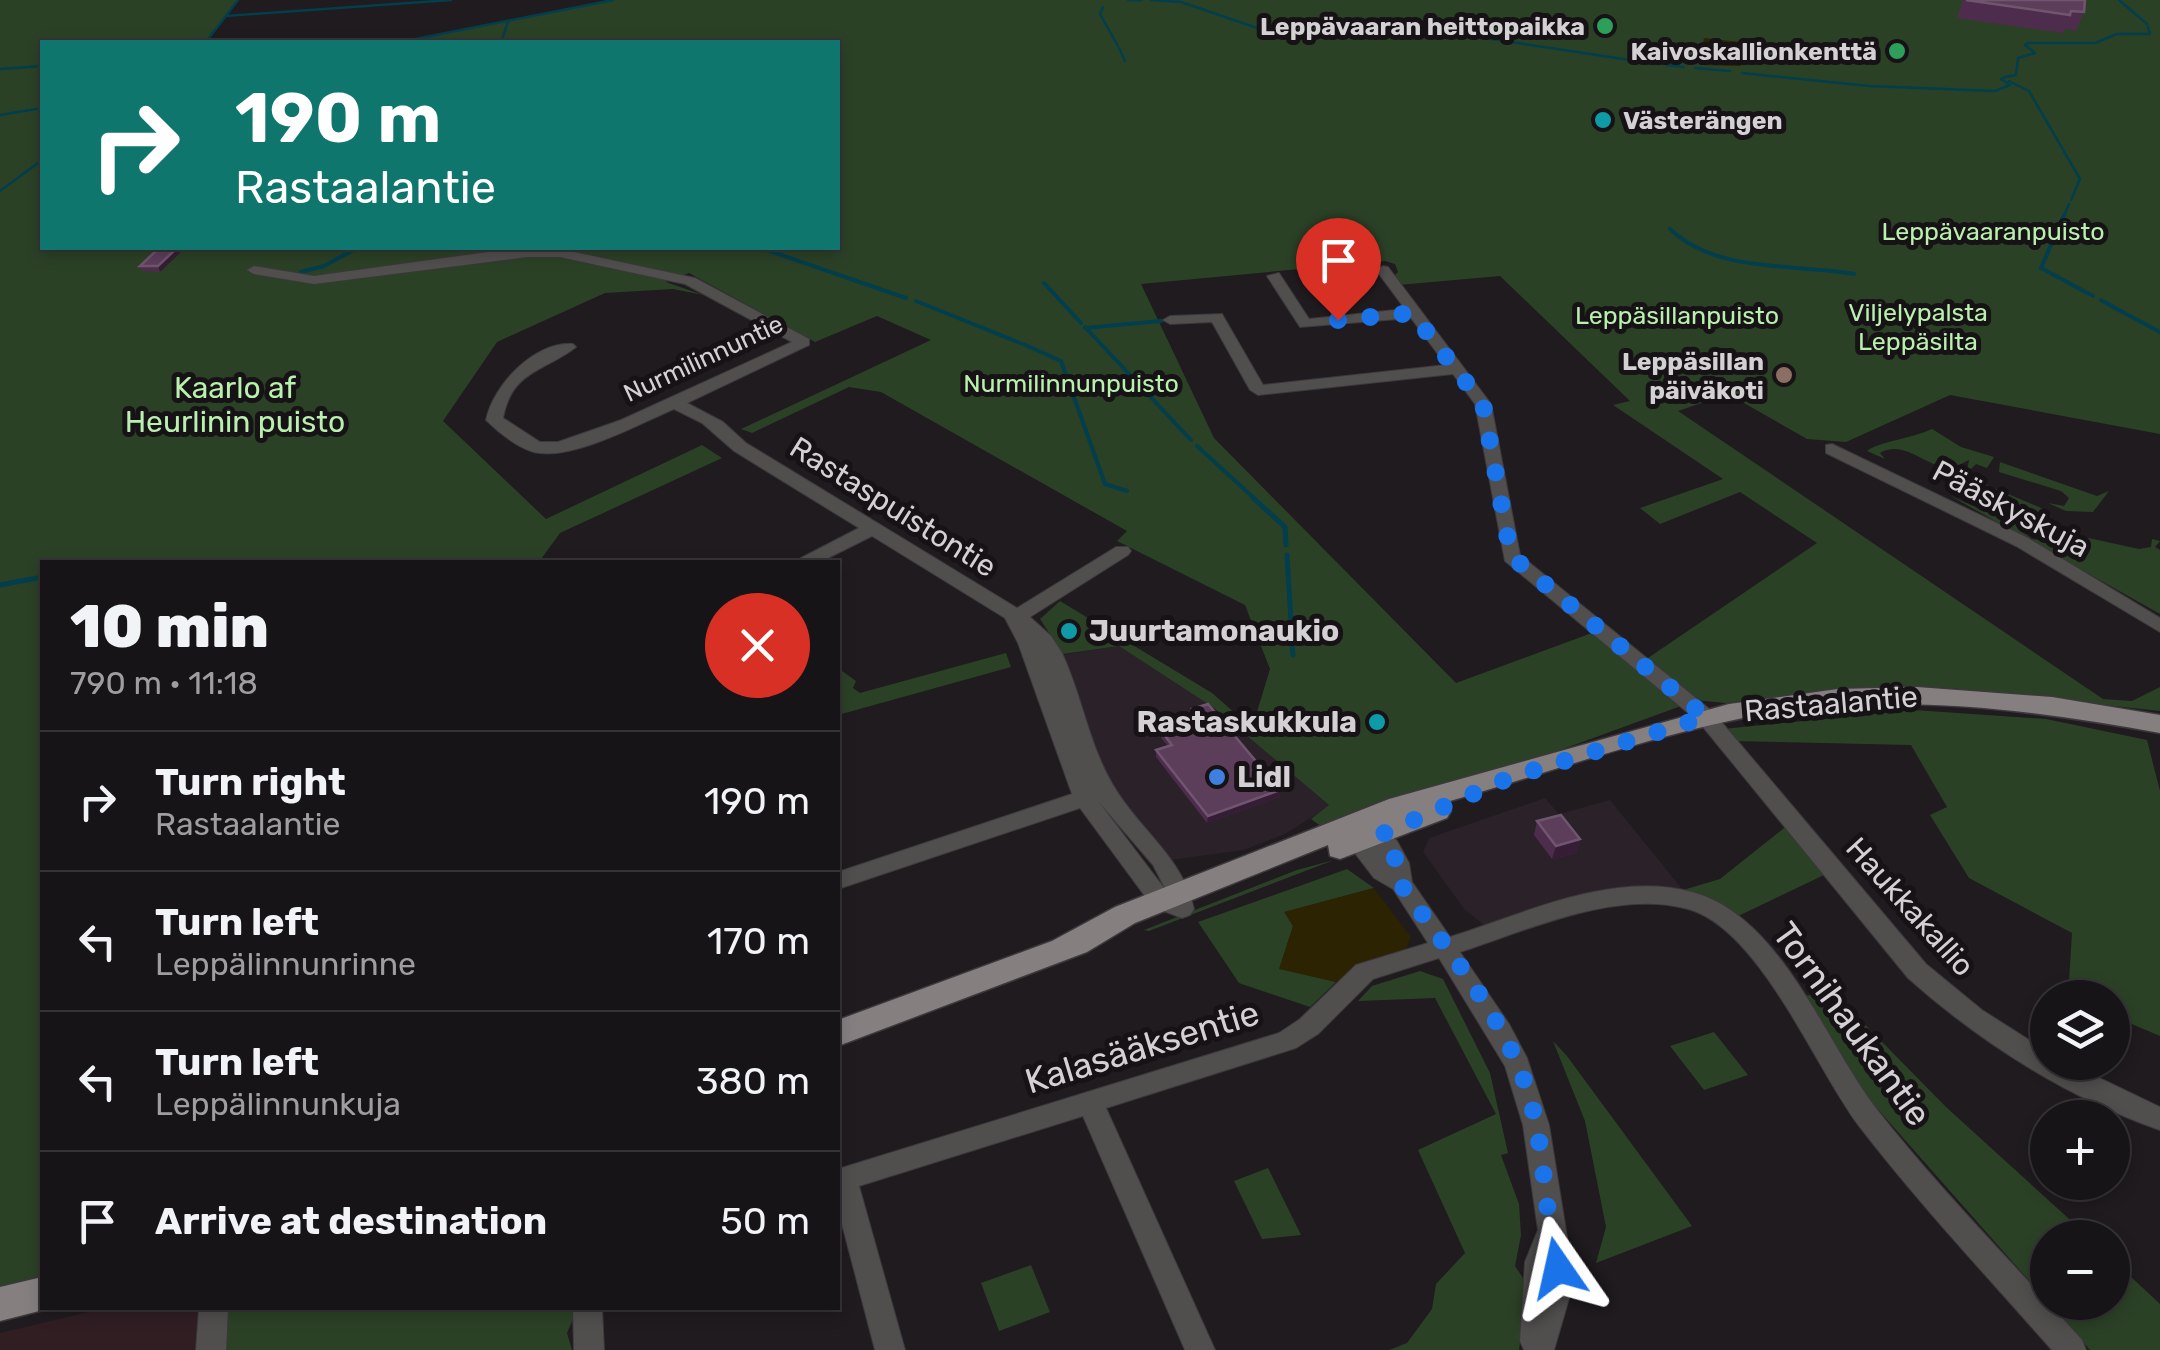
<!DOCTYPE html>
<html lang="en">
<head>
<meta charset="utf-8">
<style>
	:root { --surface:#171417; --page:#242124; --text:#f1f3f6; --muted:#9e9ea1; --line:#363336 }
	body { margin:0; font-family:Rubik,sans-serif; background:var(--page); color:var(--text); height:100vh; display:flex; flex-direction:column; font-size:38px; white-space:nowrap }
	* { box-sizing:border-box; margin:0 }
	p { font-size:32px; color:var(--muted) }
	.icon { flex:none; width:55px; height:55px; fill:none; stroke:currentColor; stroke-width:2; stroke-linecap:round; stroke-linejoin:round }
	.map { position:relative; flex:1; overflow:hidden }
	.drawer { position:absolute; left:40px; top:560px; width:800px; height:750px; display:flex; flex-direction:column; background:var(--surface); border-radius:0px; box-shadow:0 5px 15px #0003,0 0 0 2px var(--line) }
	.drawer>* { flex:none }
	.banner { position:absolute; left:40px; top:40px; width:800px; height:210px; border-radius:0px; box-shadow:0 5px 15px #0003,0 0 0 2px var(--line); background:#0f766e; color:#fff; overflow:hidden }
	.tools { position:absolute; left:2030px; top:980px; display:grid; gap:20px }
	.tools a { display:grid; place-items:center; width:100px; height:100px; border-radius:50%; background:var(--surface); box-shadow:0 5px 15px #0003,0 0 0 2px var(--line); font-size:50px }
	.pin { position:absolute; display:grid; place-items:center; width:85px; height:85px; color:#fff; margin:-102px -42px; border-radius:50% 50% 50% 0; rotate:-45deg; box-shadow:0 0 10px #0007 }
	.pin .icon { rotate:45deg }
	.me { position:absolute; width:110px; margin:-55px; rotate:349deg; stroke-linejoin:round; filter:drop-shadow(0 0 8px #0008) }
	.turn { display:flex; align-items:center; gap:35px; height:210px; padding:0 30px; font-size:45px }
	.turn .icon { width:130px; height:130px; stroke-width:2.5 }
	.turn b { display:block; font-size:70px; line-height:85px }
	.round { display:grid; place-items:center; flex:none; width:105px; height:105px; border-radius:52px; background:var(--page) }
	.overview { display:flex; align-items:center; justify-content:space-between; height:170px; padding:0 30px }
	h1 { font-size:60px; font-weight:800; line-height:75px }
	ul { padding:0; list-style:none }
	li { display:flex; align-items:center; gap:30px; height:140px; padding:0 30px; border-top:2px solid var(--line) }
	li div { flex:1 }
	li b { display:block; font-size:38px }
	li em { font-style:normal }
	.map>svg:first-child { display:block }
</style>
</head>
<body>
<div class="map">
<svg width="2160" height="1350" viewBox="0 0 2160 1350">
	<rect width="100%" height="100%" fill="#1f1b1f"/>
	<path fill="#2a2129" d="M1119 646 1214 708 1330 806 1285 834 1244 850 1170 860 1164 857 1097 762 1055 656Z
		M1545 798 1559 814 1610 800 1683 890 1582 894 1484 925 1464 909 1423 852 1429 838Z"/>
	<path fill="#301e23" d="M105 1308H227L226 1350H0V1333Z"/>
	<path fill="#2b4126" d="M0 0H238L206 42H42V248H838V42H400L609 0H2160V434L1950 395 1846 442 1807 439 1728 394 1678 411 2103 699 2132 701 2160 687V711L1950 688 1871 687 1725 703 1695 700 1645 660 1817 543 1740 492 1660 524 1640 508 1723 479 1613 405 1630 401 1500 276 1398 285 1393 277 1398 272 1395 264 1385 261 1141 284 1214 438 1456 683 1592 633 1681 706 1519 765 1322 827 1311 819 1329 805 1214 708 1119 646 1063 654 1040 619 1060 601 1212 693 1252 728 1270 669 1245 605 1117 541 1127 531 881 392 849 387 752 433 741 429 931 340 877 316 815 342 689 273 666 282 703 295 673 289 605 293 497 342 443 421 546 519 702 445 722 458 560 533 539 562H42V1294L0 1304Z
		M1932 429 1961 447 1994 457 1987 468 1976 464 1969 471 1981 479 1967 471 1969 460 1953 468 1962 474 1956 478 1948 475 1949 468C1926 467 1904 439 1880 453L1885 459 1867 451C1877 442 1910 439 1932 429Z
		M2000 462 2097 496 2109 491 2093 512 2066 511 2048 503 2064 506 2069 498 2061 491 1999 472Z
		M1980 482 2046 510 2051 516C2040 523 2029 519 2017 527L2032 539 2046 541 2061 532 2139 549 2151 547 2152 539 2160 541 2155 547 2160 550V614L1949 495 2004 520 2011 516 2021 520 2030 514 2025 507 1980 489Z
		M1006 653 1011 667 838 715V668L856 681 853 688 860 693Z
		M1914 710 2046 719 2147 740 2160 791V1036L2113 1016 2112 998 2068 997 2072 933 1969 878 1930 815 1947 807 1911 745 1733 741 1723 729Z
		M1788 825 1826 874 1732 919 1683 890 1720 879Z
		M1334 860 1149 931 1144 930 1297 870Z
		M1347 869 1374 888 1285 912 1293 926 1280 968 1336 982 1310 1007 1239 983 1198 922Z
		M1420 971 1443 979 1490 1073 1508 1153 1501 1155 1519 1204 1521 1235 1515 1266 1527 1284 1519 1350H1389L1407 1343 1432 1309 1436 1284 1465 1253 1418 1150 1496 1114 1435 998 1358 1001 1372 986Z
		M1833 992 1946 1107 2089 1237 2048 1238 2047 1301 1867 1097 1803 996Z
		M1714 1032 1748 1075 1704 1090 1670 1046Z
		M1553 1041 1567 1056 1692 1226 1596 1263 1606 1227 1585 1121Z
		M1268 1168 1301 1235 1262 1239 1234 1181Z
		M2113 1260 2160 1304V1350H2090L2049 1303 2112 1302Z
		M1031 1265 1050 1312 999 1331 981 1283Z
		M227 1308H578L567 1333 572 1350H226Z"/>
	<path fill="#2b2302" d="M1704 38 1748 43 1745 55 1755 56 1740 66 1699 65Z
		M1374 888 1411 937 1406 949 1363 964 1336 982 1279 969 1293 926 1284 912Z"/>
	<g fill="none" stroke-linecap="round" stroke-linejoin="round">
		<path stroke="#023e4c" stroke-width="2.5" d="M1128 0H1142
			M1151 0 1181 2 1269 32 1301 37 1392 24 1656 64
			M2119 0 2147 24
			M1103 7 1100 14 1118 46
			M226 16 451 0
			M206 42 238 0
			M400 42 613 0
			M501 42 508 22
			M1119 48 1125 61
			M1667 65 1684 67
			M1695 68 1730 71
			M0 69 42 66
			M1742 73 1869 86 1995 91 2010 85 2001 79 2005 77
			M2005 77 2016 75 2018 58 2035 53 2025 45 2028 43H2095L2117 34H2150L2148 27
			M2009 81 2029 91 2080 179 2071 200
			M0 115 42 108
			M0 191 42 160
			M2063 218 2069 204"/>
		<path stroke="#023e4c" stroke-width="4" d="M2064 215 2041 268 2093 296
			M1670 229C1717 274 1794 263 1854 274
			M761 248 906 298
			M301 272 324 266 357 248
			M1044 283 1081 323
			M2101 300 2126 314
			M916 301 1020 343
			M2128 315 2160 332
			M1085 327 1191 440
			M1085 328 1161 321
			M1023 344 1061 361 1105 484 1127 491
			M1197 446 1256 500"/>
		<path stroke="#023e4c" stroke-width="5" d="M1253 498 1285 527 1286 545
			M1287 555 1291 620
			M0 585 42 577
			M1291 634 1293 655"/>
		<defs>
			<path id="minor" d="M517 248 560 249 695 278 809 339V345L687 403 723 422 746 443 1017 608 1116 547H1128L1131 551 1128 555 1030 617 1051 636 1062 653C1082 696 1089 745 1113 785 1139 830 1182 856 1194 909L1190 915 1182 918 1153 907 1080 808 838 889V872L1072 794 1018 643 1005 618 872 536 820 562H798L801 558 859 528 734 451 702 423 674 409C639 424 577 458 539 453 521 451 498 432 486 420 493 385 535 341 573 344L576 347C544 372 512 370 503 418L540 442H558L621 420 792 342 685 284 560 257H527L314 284 254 274 247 270 254 266 314 276ZM1098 801 1153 865 1167 892Z
				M1383 266 1388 267 1491 404 1520 555 1713 712 1926 964 1982 1010 2048 1052V1062H2066L2160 1107V1130C2068 1098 1981 1043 1908 978L1699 722 1505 561 1475 404 1453 374 1258 395 1250 390 1212 322 1170 324 1163 320 1170 316 1222 314 1263 385 1446 365 1411 318 1300 327 1267 276 1279 273 1309 319 1405 309 1376 270Z
				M1832 444 2028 538 2160 618V632L2016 546 1826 453V445Z
				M1358 816 1384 829 1397 841 1409 863 1412 882 1450 937C1526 913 1612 871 1692 892 1781 916 1824 1040 1875 1107 1939 1189 2013 1263 2082 1340L2086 1350H2052C1987 1276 1919 1204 1859 1126 1815 1068 1760 929 1688 909 1616 889 1528 930 1460 952L1509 1024 1527 1058 1549 1125 1572 1268 1570 1295 1554 1350H1524L1520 1341 1525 1262 1538 1230 1523 1125 1505 1066 1439 958 1373 979 1318 1034 1296 1048 1106 1108 1215 1350H1185L1083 1116 859 1186 905 1350H875L838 1209V1169L1279 1033 1300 1019 1356 965 1428 943 1393 889 1374 878 1351 848 1347 824 1350 818Z
				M199 1308H228L226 1350H196Z
				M573 1308H602L604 1350H574Z"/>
			<path id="major" d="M1917 687 2052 697 2160 715V733C2018 707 1871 689 1729 721 1632 742 1538 776 1443 803L1451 811 1447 818 1340 859 1330 856 1328 845 1135 923 1087 952 838 1046V1020L1052 941 1115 907 1389 799 1729 704 1838 689Z
				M42 1277V1308H51L0 1321V1287Z"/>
		</defs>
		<use href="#minor" stroke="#3c383c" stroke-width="2"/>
		<use href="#major" stroke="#3c383c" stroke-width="3"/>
		<use href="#minor" fill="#514e4e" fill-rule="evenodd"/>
		<use href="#major" fill="#857f80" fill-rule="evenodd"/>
	</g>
	<path fill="#4e2c4d" d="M1963 0 2084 12 2076 31 2065 29 2063 33 1957 18Z
		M159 248 160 272 142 271 140 266Z
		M1192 709 1280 790V797L1207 823 1156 757V750L1168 746 1161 738 1162 732 1195 721 1191 716Z
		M1537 821 1580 839 1576 853 1552 859 1534 835Z"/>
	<path fill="#351e35" d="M177 248H185L160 272 158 266Z
		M1280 790V797L1207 823 1208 816Z
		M1580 839 1576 853 1552 859 1556 846Z"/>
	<path fill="#5c3e5b" stroke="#6f556e" stroke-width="2.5" d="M1966 0H2085L2084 12 2071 11 2070 15Z
		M159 248H177L158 266H140Z
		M1208 704 1280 790 1208 816 1156 750 1172 745 1162 732 1200 719 1192 709Z
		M1561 815 1580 839 1556 846 1537 821Z"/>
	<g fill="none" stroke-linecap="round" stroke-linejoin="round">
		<path stroke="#1a73e8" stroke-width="18" stroke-dasharray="0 32.4" d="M1338 320 1412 313 1483 404 1511 556 1706 717 1509 778 1380 835 1400 866V883C1444 946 1501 1012 1526 1086 1546 1145 1543 1208 1558 1268"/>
	</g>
	<g fill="#2e9e5b" stroke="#161216" stroke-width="4">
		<circle cx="1605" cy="26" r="10"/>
		<circle cx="1897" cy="51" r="10"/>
	</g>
	<g fill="#0f9aa8" stroke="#161216" stroke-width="4">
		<circle cx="1603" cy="120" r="10"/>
		<circle cx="1069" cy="631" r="10"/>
		<circle cx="1377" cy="722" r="10"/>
	</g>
	<circle fill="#8d6e63" stroke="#161216" stroke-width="4" cx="1784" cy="375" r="10"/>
	<circle fill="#3f7fe0" stroke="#161216" stroke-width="4" cx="1217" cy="777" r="10"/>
	<g text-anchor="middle" stroke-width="10" stroke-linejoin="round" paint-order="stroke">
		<g font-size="25" font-weight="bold" fill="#d3d1d3" stroke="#161216" text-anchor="end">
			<text x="1585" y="35">Leppävaaran heittopaikka</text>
			<text x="1877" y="60">Kaivoskallionkenttä</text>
			<text x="1623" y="129" text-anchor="start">Västerängen</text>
			<text x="1764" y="370">Leppäsillan<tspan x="1764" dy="29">päiväkoti</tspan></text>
		</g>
		<g font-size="25" fill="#b9f0ad" stroke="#161216">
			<text x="1993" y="240">Leppävaaranpuisto</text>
			<text x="1918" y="321">Viljelypalsta<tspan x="1918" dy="29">Leppäsilta</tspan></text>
			<text x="1677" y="324">Leppäsillanpuisto</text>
			<text x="1071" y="392">Nurmilinnunpuisto</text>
		</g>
		<g font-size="25" fill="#d3d1d3" stroke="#161216">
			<text transform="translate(703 358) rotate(-25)" y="9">Nurmilinnuntie</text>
		</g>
		<g font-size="30" fill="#b9f0ad" stroke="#161216">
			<text x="235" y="398">Kaarlo af<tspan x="235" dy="34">Heurlinin puisto</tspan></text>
		</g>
		<g font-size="30" fill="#d3d1d3" stroke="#161216">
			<text transform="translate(893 507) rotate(32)" y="10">Rastaspuistontie</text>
			<text transform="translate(2011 509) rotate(28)" y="10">Pääskyskuja</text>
			<text transform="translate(1831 704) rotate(-5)" y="10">Rastaalantie</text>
			<text transform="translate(1910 907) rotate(48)" y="10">Haukkakallio</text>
		</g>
		<g font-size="30" font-weight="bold" fill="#d3d1d3" stroke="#161216" text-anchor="start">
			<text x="1089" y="641">Juurtamonaukio</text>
			<text x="1357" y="732" text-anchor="end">Rastaskukkula</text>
			<text x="1237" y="787">Lidl</text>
		</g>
		<g font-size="35" fill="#d3d1d3" stroke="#161216">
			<text transform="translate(1852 1024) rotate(54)" y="12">Tornihaukantie</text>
			<text transform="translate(1142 1047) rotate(-17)" y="12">Kalasääksentie</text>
		</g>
	</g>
</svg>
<div class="tools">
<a><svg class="icon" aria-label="layers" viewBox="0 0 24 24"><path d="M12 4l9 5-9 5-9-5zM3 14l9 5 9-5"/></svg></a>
<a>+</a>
<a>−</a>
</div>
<div class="pin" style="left:1338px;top:320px;background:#d93025"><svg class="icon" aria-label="arrive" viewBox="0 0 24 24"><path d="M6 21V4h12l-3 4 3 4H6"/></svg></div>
<svg class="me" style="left:1558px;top:1268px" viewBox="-20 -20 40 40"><path d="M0-17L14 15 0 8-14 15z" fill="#1a73e8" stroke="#fff" stroke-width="4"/></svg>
<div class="banner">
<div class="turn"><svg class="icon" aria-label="right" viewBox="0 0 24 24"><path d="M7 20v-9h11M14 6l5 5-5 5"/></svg><div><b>190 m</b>Rastaalantie</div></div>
</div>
<section class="drawer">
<div class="overview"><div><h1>10 min</h1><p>790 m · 11:18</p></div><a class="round" style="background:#d93025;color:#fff"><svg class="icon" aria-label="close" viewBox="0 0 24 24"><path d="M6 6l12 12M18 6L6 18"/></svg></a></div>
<ul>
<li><svg class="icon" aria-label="right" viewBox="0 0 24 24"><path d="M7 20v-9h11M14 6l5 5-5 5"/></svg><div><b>Turn right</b><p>Rastaalantie</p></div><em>190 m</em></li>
<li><svg class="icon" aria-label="left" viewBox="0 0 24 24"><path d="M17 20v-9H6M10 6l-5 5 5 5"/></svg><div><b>Turn left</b><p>Leppälinnunrinne</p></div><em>170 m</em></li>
<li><svg class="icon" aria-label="left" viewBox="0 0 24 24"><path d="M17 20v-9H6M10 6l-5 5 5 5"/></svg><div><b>Turn left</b><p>Leppälinnunkuja</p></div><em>380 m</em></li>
<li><svg class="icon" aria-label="arrive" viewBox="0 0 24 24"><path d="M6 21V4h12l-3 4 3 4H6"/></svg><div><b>Arrive at destination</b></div><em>50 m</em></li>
</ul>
</section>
</div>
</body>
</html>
